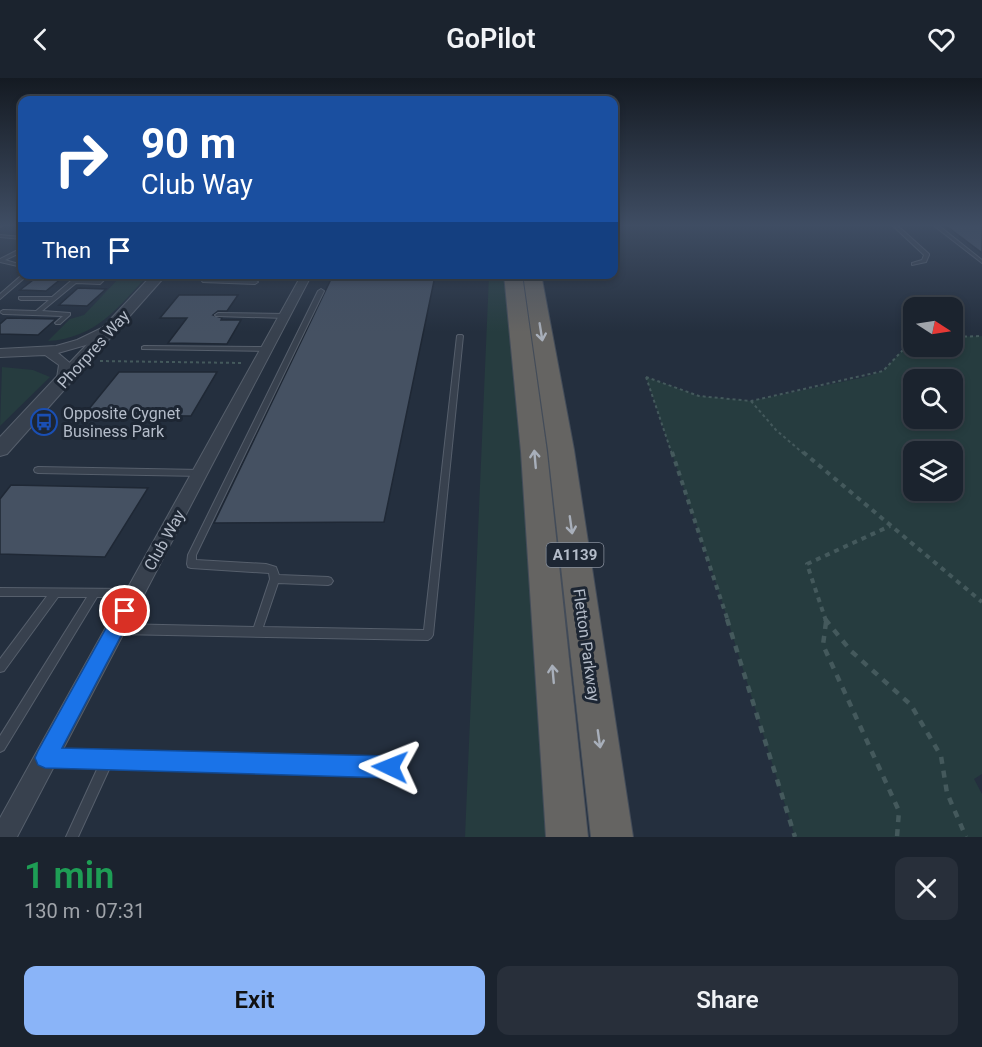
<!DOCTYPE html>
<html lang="en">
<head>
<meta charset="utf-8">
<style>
	:root { --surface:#1b232e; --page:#282f3a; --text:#f1f3f6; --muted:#a0a4aa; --line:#39404a; --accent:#8ab4f8 }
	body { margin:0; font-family:Roboto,sans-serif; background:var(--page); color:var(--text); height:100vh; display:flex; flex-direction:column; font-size:22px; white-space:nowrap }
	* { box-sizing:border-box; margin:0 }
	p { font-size:20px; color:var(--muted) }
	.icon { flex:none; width:33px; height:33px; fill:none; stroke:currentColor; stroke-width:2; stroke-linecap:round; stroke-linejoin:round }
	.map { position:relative; height:759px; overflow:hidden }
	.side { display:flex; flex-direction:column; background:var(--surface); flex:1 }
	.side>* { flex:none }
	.top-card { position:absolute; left:18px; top:18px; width:600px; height:183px; border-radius:12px; box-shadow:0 3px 9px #0003,0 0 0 2px var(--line); background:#1a4fa0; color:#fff; overflow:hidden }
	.needle { width:39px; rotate:102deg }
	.fabs { position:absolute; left:903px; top:219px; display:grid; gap:12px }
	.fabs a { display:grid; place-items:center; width:60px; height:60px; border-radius:12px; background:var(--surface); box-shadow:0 3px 9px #0003,0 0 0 2px var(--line); font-size:30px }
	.pin { position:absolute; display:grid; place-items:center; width:51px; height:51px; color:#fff; margin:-26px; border:3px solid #fff; border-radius:50%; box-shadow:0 2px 6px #0007 }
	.me { position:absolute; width:66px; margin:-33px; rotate:272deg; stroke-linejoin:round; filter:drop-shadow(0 0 4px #0008) }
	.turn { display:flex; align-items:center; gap:21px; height:126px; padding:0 24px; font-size:27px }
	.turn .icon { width:78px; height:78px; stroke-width:2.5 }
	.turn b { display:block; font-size:42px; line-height:51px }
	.then { display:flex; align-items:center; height:57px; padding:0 24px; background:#0003; gap:12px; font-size:22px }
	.round { display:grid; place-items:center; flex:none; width:63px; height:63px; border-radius:12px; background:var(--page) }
	.head { display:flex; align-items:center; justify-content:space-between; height:102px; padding:0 24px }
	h1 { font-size:36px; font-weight:600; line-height:45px; color:#1e9e55 }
	.primary-button { display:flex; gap:12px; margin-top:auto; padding:12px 24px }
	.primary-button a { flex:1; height:69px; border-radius:12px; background:var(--accent); color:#111; font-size:24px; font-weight:600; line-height:69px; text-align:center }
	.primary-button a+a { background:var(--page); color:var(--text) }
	header { display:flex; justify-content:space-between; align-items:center; height:78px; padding:0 24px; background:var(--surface); font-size:27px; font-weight:600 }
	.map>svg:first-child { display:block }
</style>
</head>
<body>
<header><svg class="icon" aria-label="back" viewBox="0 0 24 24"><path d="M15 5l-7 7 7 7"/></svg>GoPilot<svg class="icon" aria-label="heart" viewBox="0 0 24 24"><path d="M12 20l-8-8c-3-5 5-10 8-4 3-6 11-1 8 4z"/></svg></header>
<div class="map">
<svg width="982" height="759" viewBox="0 0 982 759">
	<rect width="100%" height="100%" fill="#242f3e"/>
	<path fill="#263c3f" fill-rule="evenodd" d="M122 197H148C118 230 96 260 48 263L70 241 84 237Z
		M489 197H507L515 262 549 759H465Z
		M982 258V696L974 701 982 716V759H795L719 514 646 299 699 318 751 323 865 299 883 293 902 273 913 268H952L953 259ZM914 302H952V340H914ZM914 374H952V412H914Z
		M2 289 33 292 50 299 0 348Z"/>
	<path fill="#455162" stroke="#1f2835" stroke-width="1.5" d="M945 147H982V175Z
		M41 196H67L46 213 20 212Z
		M333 197 435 198 384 444 214 445Z
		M78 210 106 211 87 228 59 227Z
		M179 217H238L227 233H218L213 237 222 240 221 242H241L227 266 168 265 187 240H160Z
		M7 240 56 241 38 257 0 256V246Z
		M119 294H217L191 338 84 337Z
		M11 407 148 410 105 479 0 476V421Z"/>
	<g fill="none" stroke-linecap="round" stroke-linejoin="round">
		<defs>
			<path id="service" d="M0 147H2V148L0 149Z
				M892 147H897L929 176V177L926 184 912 187V185L922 182 924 177Z
				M933 147H938L982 182V185Z
				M0 157 22 159V161L0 159Z
				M20 171H22V174L5 182 22 187V189L0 184V181Z
				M23 196H29L0 221V216Z
				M79 196H85L79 202H99L105 196H110L100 206 76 205 42 233 70 235V237L60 246H56L55 245 63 238 3 236 0 234 3 232 36 233 49 222H21L19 221V219H52Z
				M207 196H212L209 202H255L258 204 255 206 203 204 202 203Z
				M321 211 324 213 196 477V482L266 486 276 489 279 497 328 499 331 500 333 503 331 506 328 507 278 505 263 549 424 552 457 258 458 257H462L463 258 433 557 431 560 428 562 117 556 114 554 112 551 114 548 117 546 254 549 270 501 269 495 191 490 188 489 187 486 188 477 318 213Z
				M218 235 285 236 288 238 285 240 216 238 215 237Z
				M144 268 268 269 271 271 268 273 142 271V269Z
				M38 389 201 392 204 393 205 395 204 397 201 398 38 395 35 394 34 392 35 390Z
				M0 510 133 511 136 512 138 515 136 518 133 519H97L4 672 0 674V658L87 519H58L4 593 0 594V581L47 518H0Z
				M50 674 390 683 394 685 396 689 394 693 390 695 111 687 78 759H66L99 687 50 686 46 684 44 680 46 676Z"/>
			<path id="minor" d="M302 196H312L17 759H0V740Z
				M108 247 114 250 86 267 58 275 71 286 68 303H58L57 300 59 287 45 277 0 279V271L56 268 77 262Z"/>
			<path id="tertiary" d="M153 196H167L7 376 0 378V359Z"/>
			<path id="trunk" d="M504 196H522L547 374 588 759H546L521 374Z
				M523 196H541L574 372 633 759H591L548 372Z"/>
		</defs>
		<use href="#service" stroke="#565f6c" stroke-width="2"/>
		<use href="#minor" stroke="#565f6c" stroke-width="2"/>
		<use href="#tertiary" stroke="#565f6c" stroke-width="2"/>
		<use href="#trunk" stroke="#434c59" stroke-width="2"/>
		<path stroke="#44595c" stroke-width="2" stroke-dasharray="3 3" stroke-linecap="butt" d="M952 259 982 258
			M100 283 243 285
			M646 299 672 376
			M646 299 699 318 751 323 883 293 902 273 914 268
			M751 323 776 352 804 376"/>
		<path stroke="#44595c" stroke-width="4" stroke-dasharray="5 5" stroke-linecap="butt" d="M672 374 728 543
			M803 374 982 524
			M826 543 807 486 890 448"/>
		<path stroke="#44595c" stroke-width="4.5" stroke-dasharray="7 7" stroke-linecap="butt" d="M727 541 795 759
			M825 541 851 573 911 627 941 678 947 715 966 759
			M826 544 823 567 899 733 897 759"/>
		<use href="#service" fill="#38414e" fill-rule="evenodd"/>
		<use href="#minor" fill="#38414e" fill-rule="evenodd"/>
		<use href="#tertiary" fill="#38414e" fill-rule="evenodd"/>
		<use href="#trunk" fill="#656462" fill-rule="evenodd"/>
	</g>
	<defs><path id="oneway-shaft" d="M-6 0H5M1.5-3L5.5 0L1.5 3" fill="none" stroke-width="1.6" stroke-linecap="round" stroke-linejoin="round" transform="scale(1.5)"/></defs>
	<g stroke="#a8afba">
		<use href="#oneway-shaft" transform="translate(541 254) rotate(81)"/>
		<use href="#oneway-shaft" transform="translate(535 381) rotate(-95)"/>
		<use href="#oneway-shaft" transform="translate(571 447) rotate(82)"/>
		<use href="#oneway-shaft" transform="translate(553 596) rotate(-95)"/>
		<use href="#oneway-shaft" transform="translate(599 661) rotate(82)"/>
	</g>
	<linearGradient id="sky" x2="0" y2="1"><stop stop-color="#141a22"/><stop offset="0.58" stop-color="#3f4d63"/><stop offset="1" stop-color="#3f4d63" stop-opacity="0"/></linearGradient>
	<rect width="982" height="254" fill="url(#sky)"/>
	<path fill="#1a73e8" stroke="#114b97" stroke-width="1.5" d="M125 525 131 527 134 533 62 670 390 678 397 681 400 689 397 696 390 700 45 690 38 687 35 680 38 673 119 527Z"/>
	<defs>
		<symbol id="bus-ring" viewBox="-11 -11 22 22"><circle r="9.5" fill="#1d2633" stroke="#1a4fb4" stroke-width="1.5"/><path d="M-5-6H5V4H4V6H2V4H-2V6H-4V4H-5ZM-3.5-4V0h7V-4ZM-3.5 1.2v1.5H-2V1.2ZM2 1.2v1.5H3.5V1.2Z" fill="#1a4fb4"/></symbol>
	</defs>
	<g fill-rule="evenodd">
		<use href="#bus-ring" x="29" y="329" width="30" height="30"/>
	</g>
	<g text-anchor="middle" stroke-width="6" stroke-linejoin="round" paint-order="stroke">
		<rect fill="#1d2633" stroke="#878f9c" stroke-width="1.5" x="546.5" y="465" width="57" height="24" rx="4.5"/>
		<g font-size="15" font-weight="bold" fill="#b4bcc9">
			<text x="575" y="482">A1139</text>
		</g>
		<g font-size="16" fill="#b4bcc9" stroke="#1d2633">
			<text transform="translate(93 271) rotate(-48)" y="6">Phorpres Way</text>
			<text transform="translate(164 462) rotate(-61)" y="6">Club Way</text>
			<text transform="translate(587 567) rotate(82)" y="6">Fletton Parkway</text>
		</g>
		<g font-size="16" fill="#b4bcc9" stroke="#1d2633" text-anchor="start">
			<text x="63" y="341">Opposite Cygnet<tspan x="63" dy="18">Business Park</tspan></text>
		</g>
	</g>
</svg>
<div class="fabs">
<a><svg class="needle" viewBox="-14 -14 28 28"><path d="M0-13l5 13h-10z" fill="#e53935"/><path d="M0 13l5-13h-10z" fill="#a0a4aa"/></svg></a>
<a><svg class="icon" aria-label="search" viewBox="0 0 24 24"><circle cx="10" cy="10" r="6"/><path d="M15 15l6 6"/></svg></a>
<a><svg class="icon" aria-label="layers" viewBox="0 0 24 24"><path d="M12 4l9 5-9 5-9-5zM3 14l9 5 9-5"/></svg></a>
</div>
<div class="pin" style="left:125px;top:533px;background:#d93025"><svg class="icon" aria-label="arrive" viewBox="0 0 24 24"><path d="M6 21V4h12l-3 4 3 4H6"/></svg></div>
<svg class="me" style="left:390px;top:689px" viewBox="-20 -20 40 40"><path d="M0-17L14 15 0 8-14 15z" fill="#1a73e8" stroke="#fff" stroke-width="4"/></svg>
<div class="top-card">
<div class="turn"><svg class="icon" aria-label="right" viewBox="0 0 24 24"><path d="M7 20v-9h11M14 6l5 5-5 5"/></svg><div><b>90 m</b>Club Way</div></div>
<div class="then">Then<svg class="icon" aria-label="arrive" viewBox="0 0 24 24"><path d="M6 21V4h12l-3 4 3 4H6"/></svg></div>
</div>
</div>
<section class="side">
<div class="head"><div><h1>1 min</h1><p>130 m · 07:31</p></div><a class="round"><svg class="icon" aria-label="close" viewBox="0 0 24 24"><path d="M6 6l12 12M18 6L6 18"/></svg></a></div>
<div class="primary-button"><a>Exit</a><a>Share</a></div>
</section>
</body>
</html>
